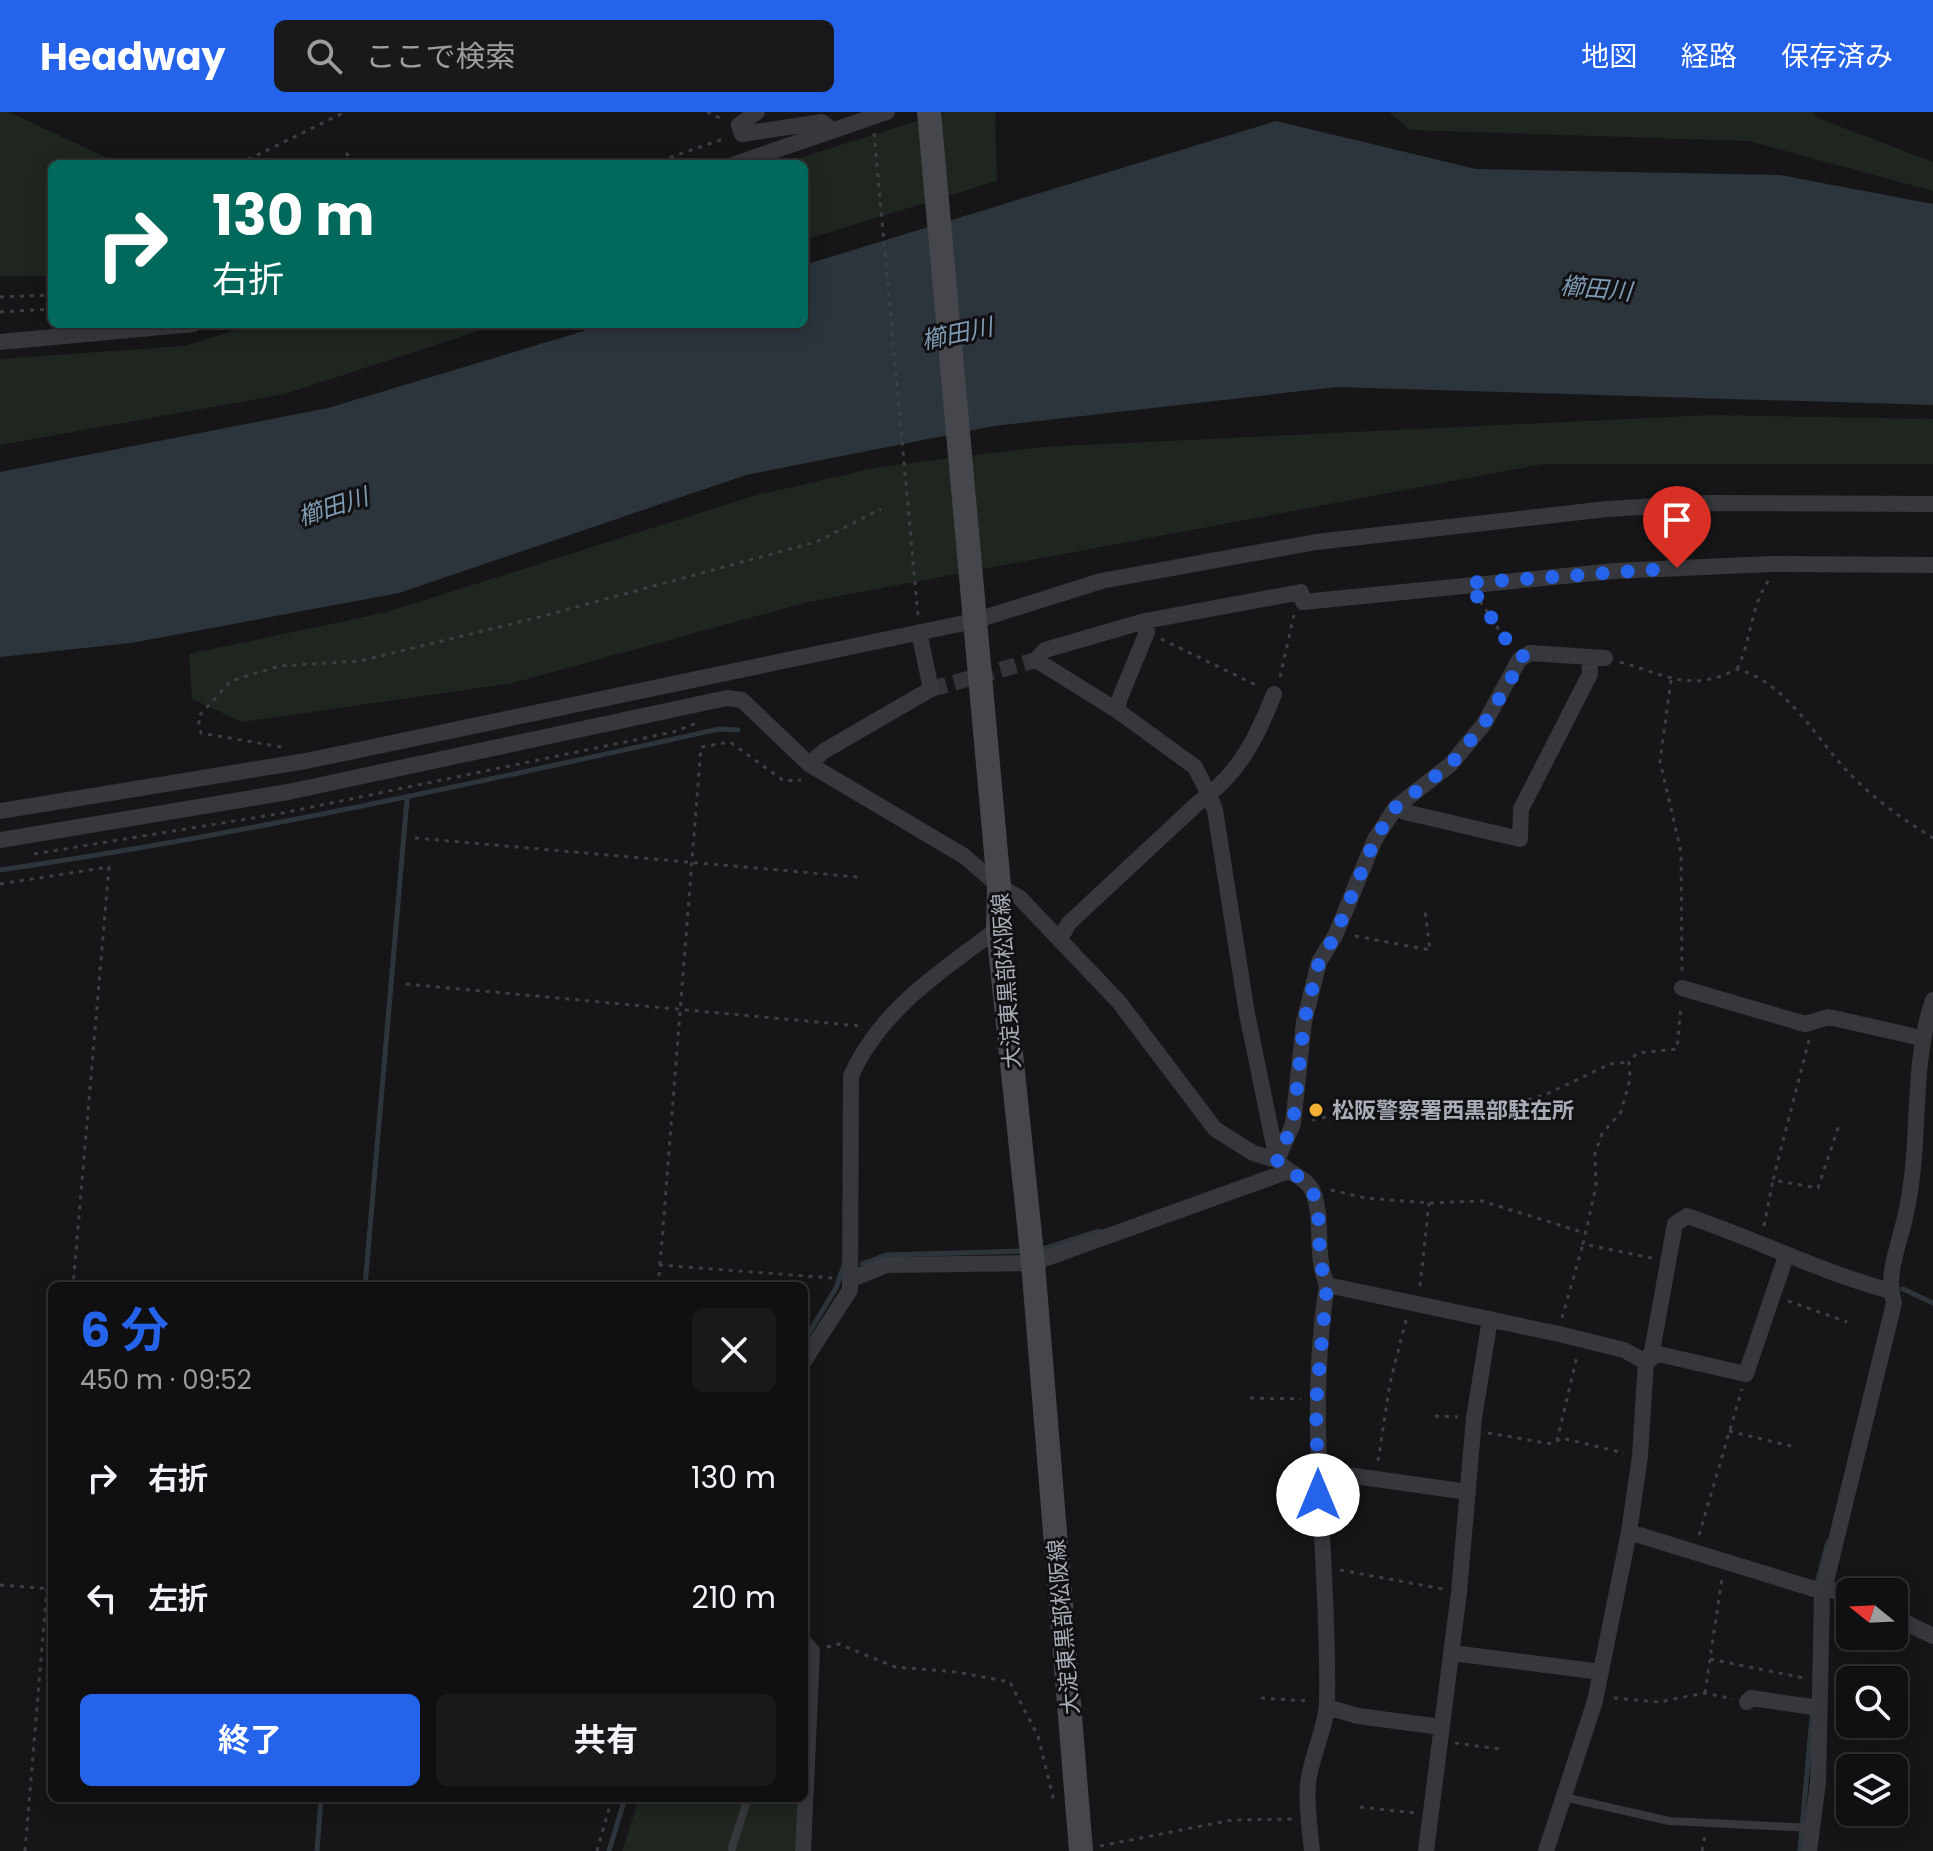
<!DOCTYPE html>
<html lang="ja">
<head>
<meta charset="utf-8">
<style>
	:root { --surface:#101012; --page:#19191b; --text:#f1f3f6; --muted:#9c9d9f; --line:#303032; --accent:#2563eb }
	body { margin:0; font-family:Poppins,"Noto Sans JP",sans-serif; background:var(--page); color:var(--text); height:100vh; display:flex; flex-direction:column; font-size:30px; white-space:nowrap }
	* { box-sizing:border-box; margin:0 }
	p { font-size:26px; color:var(--muted) }
	.icon { flex:none; width:44px; height:44px; fill:none; stroke:currentColor; stroke-width:2; stroke-linecap:round; stroke-linejoin:round }
	.map { position:relative; flex:1; overflow:hidden }
	.side { position:absolute; left:48px; top:1170px; width:760px; height:520px; display:flex; flex-direction:column; background:var(--surface); border-radius:12px; box-shadow:0 4px 20px #0003,0 0 0 2px var(--line) }
	.side>* { flex:none }
	.top-card { position:absolute; left:48px; top:48px; width:760px; height:168px; border-radius:12px; box-shadow:0 4px 20px #0003,0 0 0 2px var(--line); background:#00695c; color:#fff; overflow:hidden }
	.needle { width:52px; rotate:288deg }
	.controls { position:absolute; left:1836px; top:1466px; display:grid; gap:16px }
	.controls a { display:grid; place-items:center; width:72px; height:72px; border-radius:12px; background:var(--surface); box-shadow:0 4px 20px #0003,0 0 0 2px var(--line); font-size:40px }
	.pin { position:absolute; display:grid; place-items:center; width:68px; height:68px; color:#fff; margin:-82px -34px; border-radius:50% 50% 50% 0; rotate:-45deg; box-shadow:0 0 8px #0007 }
	.pin .icon { rotate:45deg }
	.me { position:absolute; width:88px; margin:-44px; rotate:0deg; stroke-linejoin:round; filter:drop-shadow(0 0 6px #0008) }
	.turn { display:flex; align-items:center; gap:28px; height:168px; padding:0 32px; font-size:36px }
	.turn .icon { width:104px; height:104px; stroke-width:2.5 }
	.turn b { display:block; font-size:56px; line-height:68px }
	.round { display:grid; place-items:center; flex:none; width:84px; height:84px; border-radius:12px; background:var(--page) }
	.overview { display:flex; align-items:center; justify-content:space-between; height:136px; padding:0 32px }
	h1 { font-size:48px; font-weight:700; line-height:60px; color:var(--accent) }
	.action { display:flex; gap:16px; margin-top:auto; padding:16px 32px }
	.action a { flex:1; height:92px; border-radius:12px; background:var(--accent); color:#fff; font-size:32px; font-weight:700; line-height:92px; text-align:center }
	.action a+a { background:var(--page); color:var(--text) }
	ul { padding:0; list-style:none }
	li { display:flex; align-items:center; gap:24px; height:120px; padding:0 32px }
	li div { flex:1 }
	li b { display:block; font-size:30px }
	li em { font-style:normal }
	header { display:flex; align-items:center; gap:48px; box-sizing:border-box; height:112px; padding:0 40px; background:var(--accent); color:#fff }
	header strong { font-size:38px }
	nav { display:flex; gap:44px; margin-inline-start:auto; font-size:28px }
	.search { width:560px; height:72px; background:var(--page); display:flex; align-items:center; gap:20px; box-sizing:border-box; padding:0 28px; border-radius:12px; color:var(--muted); font-size:30px }
	.map>svg:first-child { display:block }
</style>
</head>
<body>
<header>
<strong>Headway</strong>
<div class="search"><svg class="icon" aria-label="search" viewBox="0 0 24 24"><circle cx="10" cy="10" r="6"/><path d="M15 15l6 6"/></svg>ここで検索</div>
<nav><a>地図</a><a>経路</a><a>保存済み</a></nav>
</header>
<div class="map">
<svg width="1933" height="1739" viewBox="0 0 1933 1739">
	<rect width="100%" height="100%" fill="#161618"/>
	<path fill="#1e261f" d="M0 0H9L120 52H52V164H0Z
		M945 0H995L997 69 804 128V52H781Z
		M1389 0H1812L1818 6 1933 50V79L1749 29 1410 18Z
		M256 212H499L285 282 0 333V247L184 234Z
		M1711 303 1933 307V352H1543L808 490 513 571 242 610 192 587 189 542 387 500 753 384 879 355 1041 335Z
		M639 1686H797L795 1739H622Z"/>
	<path fill="#2c353c" d="M1276 9 1476 57 1780 63 1933 92V293L1337 275 994 314 746 363 399 481 131 531 0 545V360L328 296 607 212H804V153Z"/>
	<g fill="none" stroke-linecap="round" stroke-linejoin="round">
		<path stroke="#2c353c" stroke-width="5" d="M0 758C242 723 480 670 719 617L738 618
			M1040 1138 1099 1119
			M862 1152 886 1143 1026 1139
			M365 1174 407 687
			M1903 1177 1933 1191
			M804 1229 836 1176 844 1153
			M1816 1475 1828 1430
			M317 1739 321 1686
			M609 1739 625 1686
			M1800 1739 1812 1605"/>
		<path stroke="#333438" stroke-width="16" stroke-dasharray="16 8" stroke-linecap="butt" d="M931 577 1036 548"/>
		<path stroke="#3d3f44" stroke-width="3" stroke-dasharray="4 6" stroke-linecap="butt" d="M707 0 722 7
			M874 21 918 504
			M346 41 356 52
			M239 52 345 0
			M651 52 726 26
			M0 185 52 183
			M0 200 52 197
			M1480 489 1509 533
			M1161 527 1258 574
			M1620 550C1666 563 1690 581 1737 557 1790 572 1817 630 1854 666 1878 690 1904 708 1933 726
			M1737 557C1752 528 1750 494 1769 468
			M1280 565 1294 503
			M1671 568 1660 649 1681 740 1682 861
			M281 635 201 621 198 605 231 569 279 554 360 549 532 507 816 430 881 397
			M415 726 858 765
			M34 742 283 701 673 620 697 611
			M0 772 109 755 73 1174
			M1355 824 1430 838 1425 799
			M406 872 860 914
			M1809 928 1773 1068 1818 1076 1840 1010
			M1312 1008 1353 999 1382 998 1423 1005 1476 1004 1547 982 1610 952 1629 950
			M1331 1078 1366 1086 1429 1091 1482 1089 1585 1121
			M1764 1114 1773 1068
			M1652 1146 1583 1132 1596 1074 1595 1041 1602 1022 1621 1000 1630 967 1629 950 1637 941 1677 937 1681 893
			M660 1153 701 635 730 630 784 669 801 668
			M658 1174 660 1153 832 1166
			M1420 1174 1429 1091
			M1788 1189 1847 1210
			M1562 1206 1583 1132
			M1250 1286 1301 1287
			M1435 1304 1458 1305
			M1729 1319 1795 1335
			M1488 1321 1552 1332 1562 1326 1624 1341
			M1557 1329 1577 1244
			M1378 1349 1390 1271 1406 1208
			M1699 1423 1742 1277
			M1340 1458 1443 1477
			M0 1473 52 1477
			M827 1535 839 1532 895 1555 956 1560 1010 1570 1038 1624 1054 1689
			M1710 1547 1804 1566
			M1705 1581 1722 1466
			M1261 1586 1308 1589
			M1614 1586 1658 1590 1705 1581 1733 1587
			M1455 1631 1500 1637
			M1360 1695 1415 1701
			M1100 1734 1232 1708 1294 1707
			M25 1739 52 1415
			M597 1739 612 1686
			M1702 1739 1705 1724"/>
		<path stroke="#37383d" stroke-width="8" d="M1564 1685 1669 1709 1812 1716
			M732 1736 748 1686"/>
		<path stroke="#37383d" stroke-width="16" d="M757 0 739 13 742 22 822 10 832 18
			M735 52 887 0
			M0 230 194 212
			M1118 599 1119 588 1147 520 1145 509
			M809 652 824 639 931 577 919 520
			M1396 695 1405 700 1520 727 1521 697 1590 562 1589 545
			M0 699 306 649 974 509 1101 469 1316 430 1607 397 1710 391 1933 392
			M0 728 288 680 727 586 742 588 809 652 964 744 999 774 1020 786 1119 890 1215 1017 1253 1041 1277 1048
			M1060 827 1069 811 1199 690C1238 663 1257 626 1274 582
			M1682 876 1805 912 1829 905 1921 926
			M1277 1048 1293 1012 1304 910 1319 850 1335 824 1375 727 1396 695 1451 652 1484 612 1519 548 1530 541 1605 546
			M852 1167 886 1153 1033 1151 1286 1060
			M1327 1173 1559 1222 1624 1238 1646 1250
			M804 1249 850 1178 851 964C880 898 942 858 998 817
			M1646 1250 1658 1242 1746 1262 1786 1144
			M1319 1359 1468 1380
			M1629 1420 1824 1480
			M1825 1475 1850 1485
			M1894 1505 1933 1524
			M1452 1541 1601 1560
			M1747 1590 1751 1586 1819 1596
			M1327 1595 1358 1604 1441 1615
			M803 1739 812 1539 804 1530
			M1312 1739C1310 1718 1306 1694 1308 1672 1310 1647 1327 1613 1327 1590 1330 1451 1305 1312 1327 1173 1314 1143 1324 1108 1313 1080 1306 1064 1287 1062 1277 1048L1247 902 1215 698 1209 683 1195 655 1118 599 1036 548 1045 538 1145 509 1301 480 1303 490 1614 459 1771 452 1933 453
			M1426 1739 1459 1480 1474 1306 1490 1207
			M1546 1739 1595 1589 1629 1420 1640 1344 1646 1250 1652 1239 1675 1112 1687 1104C1756 1127 1820 1160 1891 1179
			M1809 1739 1818 1671 1822 1486 1894 1191C1885 1160 1900 1132 1906 1101 1922 1030 1910 956 1933 888"/>
		<path stroke="#45474d" stroke-width="24" d="M929 0 999 774 998 817 1033 1151 1081 1739"/>
	</g>
	<g fill="none" stroke-linecap="round" stroke-linejoin="round">
		<path stroke="#2563eb" stroke-width="14" stroke-dasharray="0 25.2" d="M1318 1383 1316 1292 1327 1173C1314 1142 1324 1108 1313 1081 1306 1064 1287 1062 1277 1048L1293 1012 1304 910 1319 850 1335 824 1375 727 1396 695 1451 652 1484 612 1524 545 1511 535 1468 471 1677 456"/>
	</g>
	<circle fill="#f2b134" stroke="#111113" stroke-width="3" cx="1316" cy="998" r="8"/>
	<g text-anchor="middle" stroke-width="6" stroke-linejoin="round" paint-order="stroke">
		<g font-size="22" fill="#a8adb8" stroke="#111113">
			<text transform="translate(1006 869) rotate(-94)" y="8">大淀東黒部松阪線</text>
			<text transform="translate(1063 1515) rotate(-95)" y="8">大淀東黒部松阪線</text>
		</g>
		<g font-size="22" font-weight="bold" fill="#a8adb8" stroke="#111113" text-anchor="start">
			<text x="1332" y="1006">松阪警察署西黒部駐在所</text>
		</g>
		<g font-size="24" font-style="italic" fill="#7f9bb3" stroke="#111113">
			<text transform="translate(1596 177) rotate(5)" y="8">櫛田川</text>
			<text transform="translate(957 222) rotate(-12)" y="8">櫛田川</text>
			<text transform="translate(333 395) rotate(-18)" y="8">櫛田川</text>
		</g>
	</g>
</svg>
<div class="controls">
<a><svg class="needle" viewBox="-14 -14 28 28"><path d="M0-13l5 13h-10z" fill="#e53935"/><path d="M0 13l5-13h-10z" fill="#9c9d9f"/></svg></a>
<a><svg class="icon" aria-label="search" viewBox="0 0 24 24"><circle cx="10" cy="10" r="6"/><path d="M15 15l6 6"/></svg></a>
<a><svg class="icon" aria-label="layers" viewBox="0 0 24 24"><path d="M12 4l9 5-9 5-9-5zM3 14l9 5 9-5"/></svg></a>
</div>
<div class="pin" style="left:1677px;top:456px;background:#d93025"><svg class="icon" aria-label="arrive" viewBox="0 0 24 24"><path d="M6 21V4h12l-3 4 3 4H6"/></svg></div>
<svg class="me" style="left:1318px;top:1383px" viewBox="-20 -20 40 40"><circle r="19" fill="#fff"/><path d="M0-13L10 11 0 6-10 11z" fill="#2563eb"/></svg>
<div class="top-card">
<div class="turn"><svg class="icon" aria-label="right" viewBox="0 0 24 24"><path d="M7 20v-9h11M14 6l5 5-5 5"/></svg><div><b>130 m</b>右折</div></div>
</div>
<section class="side">
<div class="overview"><div><h1>6 分</h1><p>450 m · 09:52</p></div><a class="round"><svg class="icon" aria-label="close" viewBox="0 0 24 24"><path d="M6 6l12 12M18 6L6 18"/></svg></a></div>
<ul>
<li><svg class="icon" aria-label="right" viewBox="0 0 24 24"><path d="M7 20v-9h11M14 6l5 5-5 5"/></svg><div><b>右折</b></div><em>130 m</em></li>
<li><svg class="icon" aria-label="left" viewBox="0 0 24 24"><path d="M17 20v-9H6M10 6l-5 5 5 5"/></svg><div><b>左折</b></div><em>210 m</em></li>
</ul>
<div class="action"><a>終了</a><a>共有</a></div>
</section>
</div>
</body>
</html>
